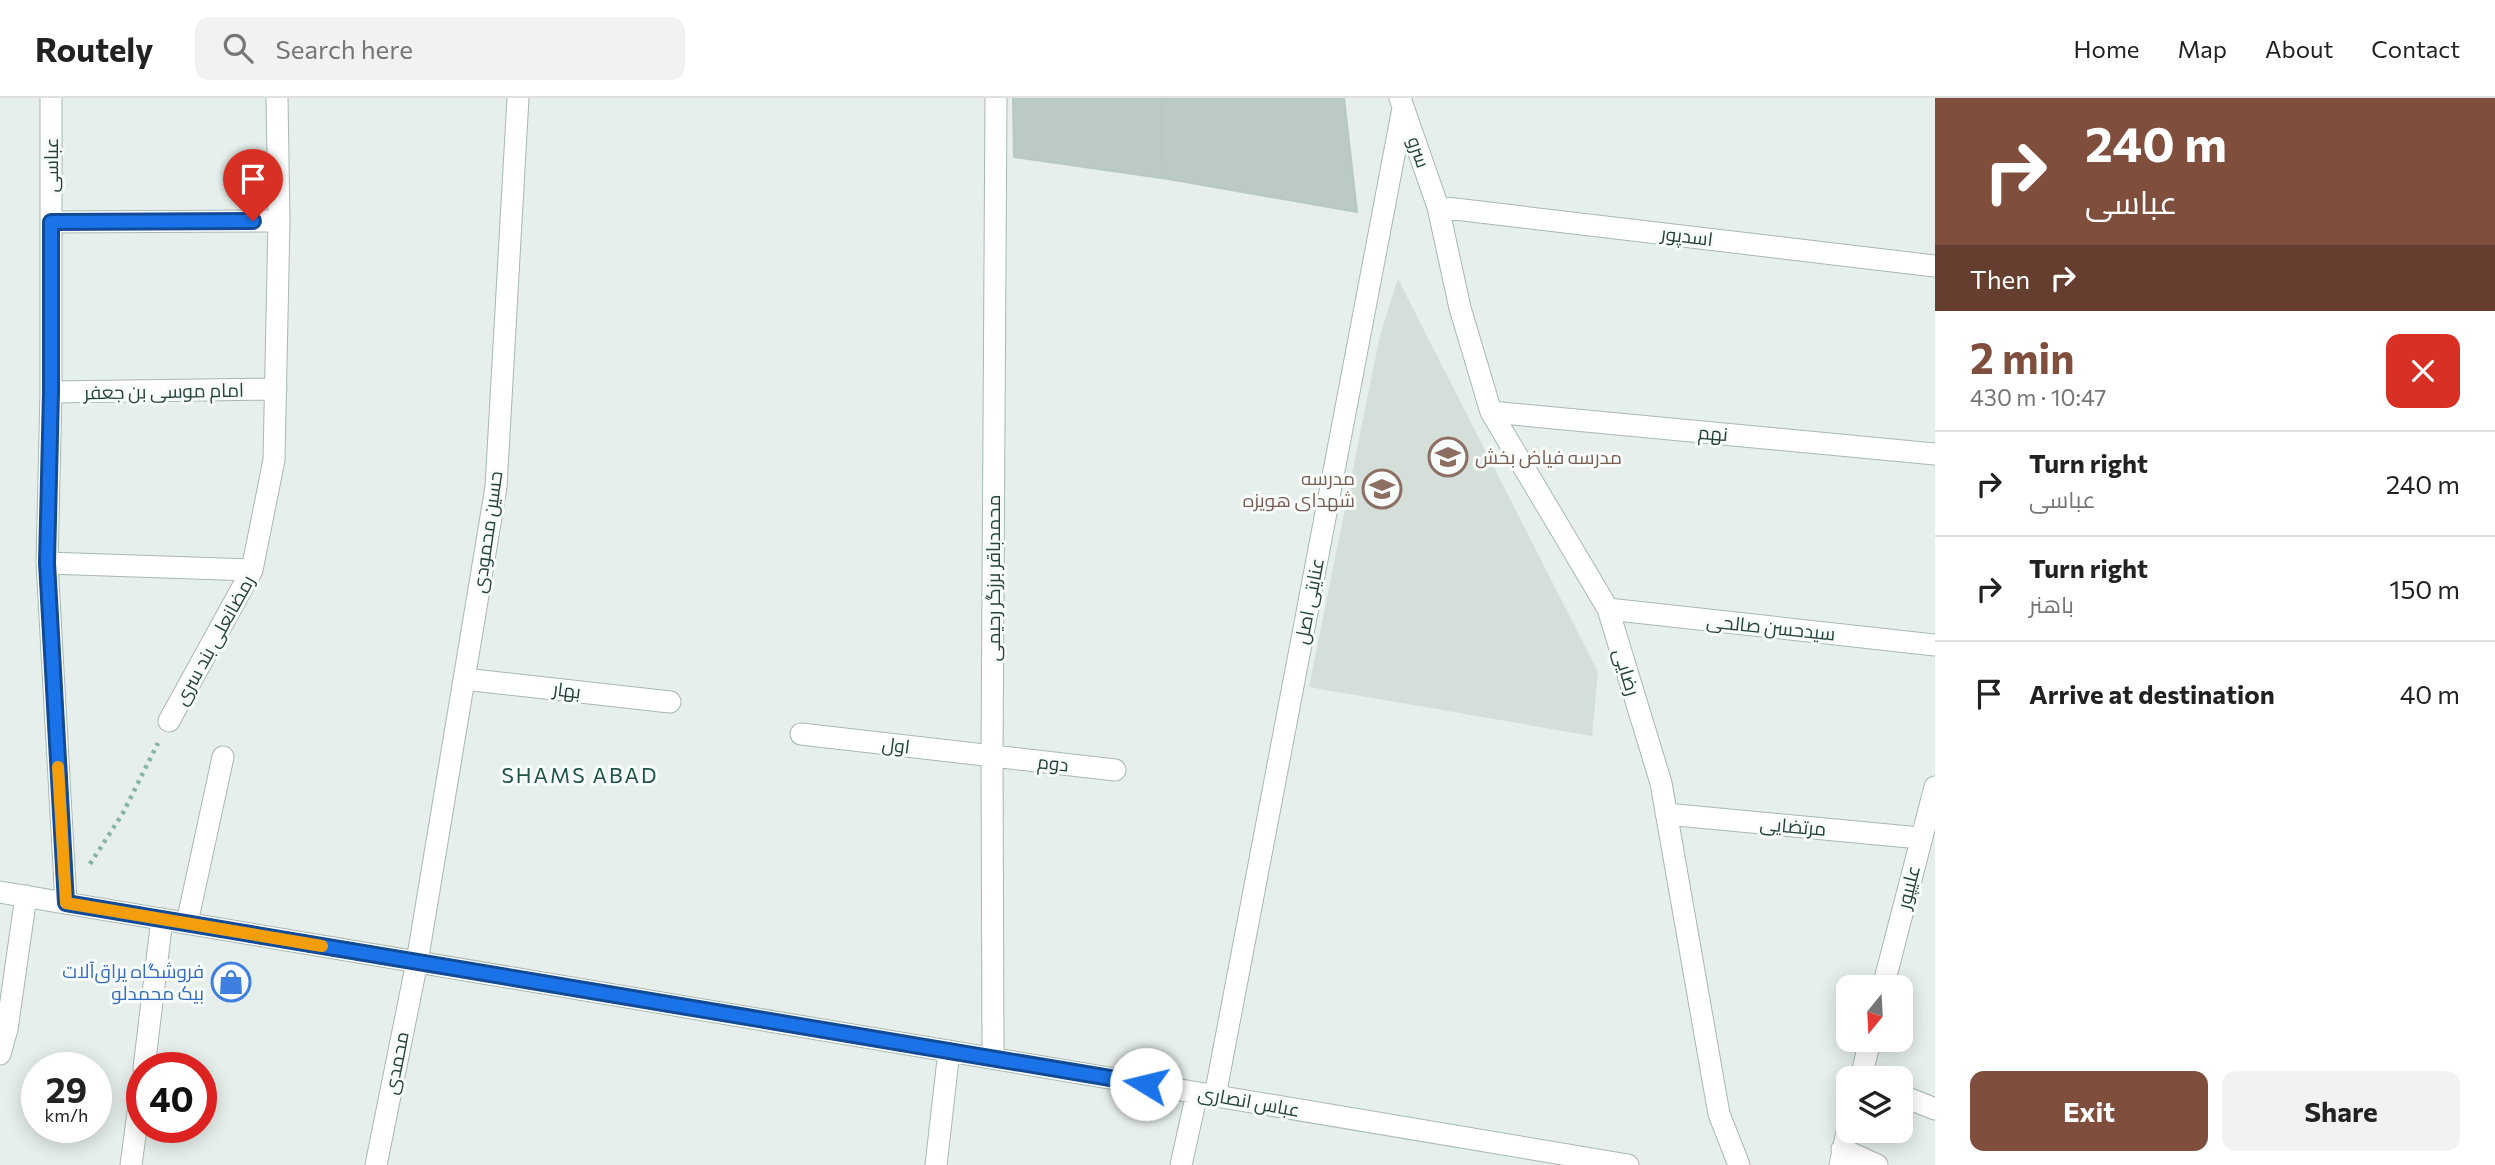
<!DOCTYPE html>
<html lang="en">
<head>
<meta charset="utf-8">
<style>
	:root { --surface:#fff; --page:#f2f2f2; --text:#222; --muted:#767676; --line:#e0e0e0; --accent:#804e3d }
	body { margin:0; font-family:Commissioner,Cairo,sans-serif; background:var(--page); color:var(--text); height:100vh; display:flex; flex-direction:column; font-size:26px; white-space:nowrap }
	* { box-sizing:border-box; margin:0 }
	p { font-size:23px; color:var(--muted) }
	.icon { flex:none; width:38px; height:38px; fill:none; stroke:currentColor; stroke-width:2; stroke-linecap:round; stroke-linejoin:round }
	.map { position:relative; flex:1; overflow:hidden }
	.sheet { display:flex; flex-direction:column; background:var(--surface); width:560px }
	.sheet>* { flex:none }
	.guide { background:#804e3d; color:#fff; overflow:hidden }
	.needle { width:46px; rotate:198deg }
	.buttons { position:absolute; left:1836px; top:877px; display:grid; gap:14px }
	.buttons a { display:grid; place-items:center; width:77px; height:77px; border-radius:14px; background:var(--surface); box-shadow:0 4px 18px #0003; font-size:35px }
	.speed { position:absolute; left:21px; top:954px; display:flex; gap:14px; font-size:35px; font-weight:700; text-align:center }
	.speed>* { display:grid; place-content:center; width:91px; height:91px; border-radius:50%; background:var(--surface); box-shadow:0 4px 18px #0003; line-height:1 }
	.speed small { font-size:18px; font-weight:400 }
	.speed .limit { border:10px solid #d22; background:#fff; color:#111 }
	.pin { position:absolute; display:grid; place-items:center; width:60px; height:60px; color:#fff; margin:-72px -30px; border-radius:50% 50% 50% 0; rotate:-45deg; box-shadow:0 0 7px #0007 }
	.pin .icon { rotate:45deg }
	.me { position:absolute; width:77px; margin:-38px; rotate:279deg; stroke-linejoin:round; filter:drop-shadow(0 0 5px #0008) }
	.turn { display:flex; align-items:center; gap:24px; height:147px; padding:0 35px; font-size:32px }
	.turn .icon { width:91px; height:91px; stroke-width:2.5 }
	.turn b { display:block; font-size:49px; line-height:60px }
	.then { display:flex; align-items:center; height:66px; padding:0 35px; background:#0003; gap:14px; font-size:26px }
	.round { display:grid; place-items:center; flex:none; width:74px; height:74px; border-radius:14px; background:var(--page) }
	.headline { display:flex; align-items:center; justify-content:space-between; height:119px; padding:0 35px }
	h1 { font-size:42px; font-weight:700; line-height:52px; color:var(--accent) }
	.cta { display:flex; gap:14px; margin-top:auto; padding:14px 35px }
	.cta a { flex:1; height:80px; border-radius:14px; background:var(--accent); color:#fff; font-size:28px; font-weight:700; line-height:80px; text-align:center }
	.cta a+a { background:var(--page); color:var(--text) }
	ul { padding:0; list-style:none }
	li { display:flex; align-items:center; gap:21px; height:105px; padding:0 35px; border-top:2px solid var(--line) }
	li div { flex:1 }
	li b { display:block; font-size:26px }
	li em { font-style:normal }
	header { display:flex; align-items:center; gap:42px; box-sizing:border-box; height:98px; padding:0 35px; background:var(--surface); border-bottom:2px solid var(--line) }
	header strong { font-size:33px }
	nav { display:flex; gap:38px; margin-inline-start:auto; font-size:24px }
	.search { width:490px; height:63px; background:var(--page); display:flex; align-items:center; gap:18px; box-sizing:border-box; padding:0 24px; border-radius:14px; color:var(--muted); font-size:26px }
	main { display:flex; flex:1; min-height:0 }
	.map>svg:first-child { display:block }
</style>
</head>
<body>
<header>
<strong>Routely</strong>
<div class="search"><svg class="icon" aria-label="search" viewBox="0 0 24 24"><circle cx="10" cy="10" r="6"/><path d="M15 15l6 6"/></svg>Search here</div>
<nav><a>Home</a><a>Map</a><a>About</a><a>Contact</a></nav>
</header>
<main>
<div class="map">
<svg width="1935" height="1067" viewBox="0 0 1935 1067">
	<rect width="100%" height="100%" fill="#e6efeb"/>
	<path fill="#d4dfda" d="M1398 181 1598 574 1592 638 1309 589 1380 237Z"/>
	<path fill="#bbcac4" stroke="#b8c9c2" stroke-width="2" d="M1013 0H1161L1162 80 1014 59Z
		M1161 0H1344L1357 114 1162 80Z"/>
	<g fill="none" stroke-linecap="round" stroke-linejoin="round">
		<defs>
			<path id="minor" d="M51 0V294L47 465 66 805
				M1400 0 1438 109 1460 210 1491 314 1608 511 1661 685 1719 1016 1739 1067
				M1438 109 1935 168
				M51 124 279 123
				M51 294 276 291
				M1491 314 1935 356
				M47 465 252 472
				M1608 511 1935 547
				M464 581 670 604
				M169 623 252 472 274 362 279 123 277 0
				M801 636 1115 672
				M1666 716 1920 740
				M0 794 1628 1067
				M187 825 223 659
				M1883 889 1935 689
				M0 956 7 931 26 798
				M993 960 992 658 996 0
				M144 970 162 821
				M1861 980 1870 942
				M1900 997 1935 1011
				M1215 998 1403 10
				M1842 1051 1877 1067
				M131 1067 142 986
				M376 1067 417 864 496 389 518 0
				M936 1067 949 953
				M1181 1067 1197 995
				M1840 1067 1848 1029"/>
		</defs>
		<use href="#minor" stroke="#a8b8b2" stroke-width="23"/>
		<path stroke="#86b3a5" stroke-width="4.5" stroke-dasharray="3.5 5" stroke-linecap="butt" d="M90 766 123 715 158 645"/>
		<use href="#minor" stroke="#fff" stroke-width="21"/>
	</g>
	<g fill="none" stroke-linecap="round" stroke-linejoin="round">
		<defs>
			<path id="route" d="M253 123 51 124V294L47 465 66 805 1146 986"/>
		</defs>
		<use href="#route" stroke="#114b97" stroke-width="18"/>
		<use href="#route" stroke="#1a73e8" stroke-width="12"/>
		<path stroke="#f59e0b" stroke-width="12" d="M58 669 66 805 322 848"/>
	</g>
	<defs>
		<symbol id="school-ring" viewBox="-11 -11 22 22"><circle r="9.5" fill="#f7fbf9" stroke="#8d6e63" stroke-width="1.5"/><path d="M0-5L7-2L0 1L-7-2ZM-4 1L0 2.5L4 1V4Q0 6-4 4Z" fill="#8d6e63"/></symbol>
		<symbol id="shop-ring" viewBox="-11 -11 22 22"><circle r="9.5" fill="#f7fbf9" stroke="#3f7fe0" stroke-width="1.5"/><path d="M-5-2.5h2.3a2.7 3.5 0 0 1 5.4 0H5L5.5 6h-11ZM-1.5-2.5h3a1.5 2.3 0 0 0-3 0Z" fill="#3f7fe0"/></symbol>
	</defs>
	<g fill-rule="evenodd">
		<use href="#school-ring" x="1426" y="337" width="44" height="44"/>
		<use href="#school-ring" x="1360" y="369" width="44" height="44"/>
		<use href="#shop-ring" x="209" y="862" width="44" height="44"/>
	</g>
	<g text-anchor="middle" stroke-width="6" stroke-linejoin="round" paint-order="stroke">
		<g font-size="19" fill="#24423a" stroke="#f7fbf9">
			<text transform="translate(1419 54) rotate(71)" y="7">سرو</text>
			<text transform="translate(51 67) rotate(-90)" y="7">عباسی</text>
			<text transform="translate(1687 138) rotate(7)" y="7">اسدپور</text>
			<text transform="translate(164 293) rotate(-1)" y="7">امام موسی بن جعفر</text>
			<text transform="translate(1713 335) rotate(5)" y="7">نهم</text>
			<text transform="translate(487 434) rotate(-82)" y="7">حسین محمودی</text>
			<text transform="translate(993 480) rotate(-90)" y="7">محمدباقر برزگر رحیمی</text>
			<text transform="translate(1309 503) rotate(-79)" y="7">عنایتی اصل</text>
			<text transform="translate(1771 529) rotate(6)" y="7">سیدحسن صالحی</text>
			<text transform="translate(214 542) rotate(-61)" y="7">رمضانعلی بند سری</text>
			<text transform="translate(1627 574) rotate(73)" y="7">رضایی</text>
			<text transform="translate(567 592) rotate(7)" y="7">بهار</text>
			<text transform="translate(896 647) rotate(7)" y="7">اول</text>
			<text transform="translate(1053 665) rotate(6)" y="7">دوم</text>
			<text transform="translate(1793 728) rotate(5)" y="7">مرتضایی</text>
			<text transform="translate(1908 789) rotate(-76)" y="7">علیپور</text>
			<text transform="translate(396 965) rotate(-79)" y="7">محمدی</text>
			<text transform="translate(1249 1003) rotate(10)" y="7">عباس انصاری</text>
		</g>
		<g font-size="19" fill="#785e54" stroke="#f7fbf9" text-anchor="start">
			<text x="1475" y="366">مدرسه فیاض بخش</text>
			<text x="1355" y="387" text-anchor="end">مدرسه<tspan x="1355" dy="22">شهدای هویزه</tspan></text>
		</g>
		<g font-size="19" fill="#366cbe" stroke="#f7fbf9" text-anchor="end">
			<text x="204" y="880">فروشگاه یراق‌آلات<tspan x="204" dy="22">بیک محمدلو</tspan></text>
		</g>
		<g font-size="21" letter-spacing="2" fill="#1f5548" stroke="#f7fbf9">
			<text x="580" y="685">SHAMS ABAD</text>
		</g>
	</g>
</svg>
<div class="buttons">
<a><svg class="needle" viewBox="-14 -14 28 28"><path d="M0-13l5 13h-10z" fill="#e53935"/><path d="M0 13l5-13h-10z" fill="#767676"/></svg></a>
<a><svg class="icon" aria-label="layers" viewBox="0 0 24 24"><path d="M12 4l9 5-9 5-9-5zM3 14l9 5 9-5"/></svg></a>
</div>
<div class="speed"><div>29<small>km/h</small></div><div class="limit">40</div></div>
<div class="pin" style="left:253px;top:123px;background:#d93025"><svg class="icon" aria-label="arrive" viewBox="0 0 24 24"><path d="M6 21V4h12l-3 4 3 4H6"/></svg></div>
<svg class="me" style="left:1146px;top:986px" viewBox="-20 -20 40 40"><circle r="19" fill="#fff"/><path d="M0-13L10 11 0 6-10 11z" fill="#1a73e8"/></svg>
</div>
<section class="sheet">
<div class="guide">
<div class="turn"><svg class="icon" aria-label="right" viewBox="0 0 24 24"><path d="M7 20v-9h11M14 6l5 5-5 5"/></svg><div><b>240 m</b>عباسی</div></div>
<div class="then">Then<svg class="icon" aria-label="right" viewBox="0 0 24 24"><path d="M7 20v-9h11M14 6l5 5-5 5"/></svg></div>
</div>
<div class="headline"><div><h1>2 min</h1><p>430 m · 10:47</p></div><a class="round" style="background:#d93025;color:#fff"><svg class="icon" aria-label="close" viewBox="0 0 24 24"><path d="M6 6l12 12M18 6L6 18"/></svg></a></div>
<ul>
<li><svg class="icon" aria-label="right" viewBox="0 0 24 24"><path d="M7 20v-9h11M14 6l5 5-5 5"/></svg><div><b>Turn right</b><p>عباسی</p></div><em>240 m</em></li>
<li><svg class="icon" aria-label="right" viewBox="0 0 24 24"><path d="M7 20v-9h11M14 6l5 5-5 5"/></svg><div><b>Turn right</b><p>باهنر</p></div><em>150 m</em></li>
<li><svg class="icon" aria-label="arrive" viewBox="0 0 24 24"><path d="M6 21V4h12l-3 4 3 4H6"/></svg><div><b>Arrive at destination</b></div><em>40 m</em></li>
</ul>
<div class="cta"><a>Exit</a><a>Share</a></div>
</section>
</main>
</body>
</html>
